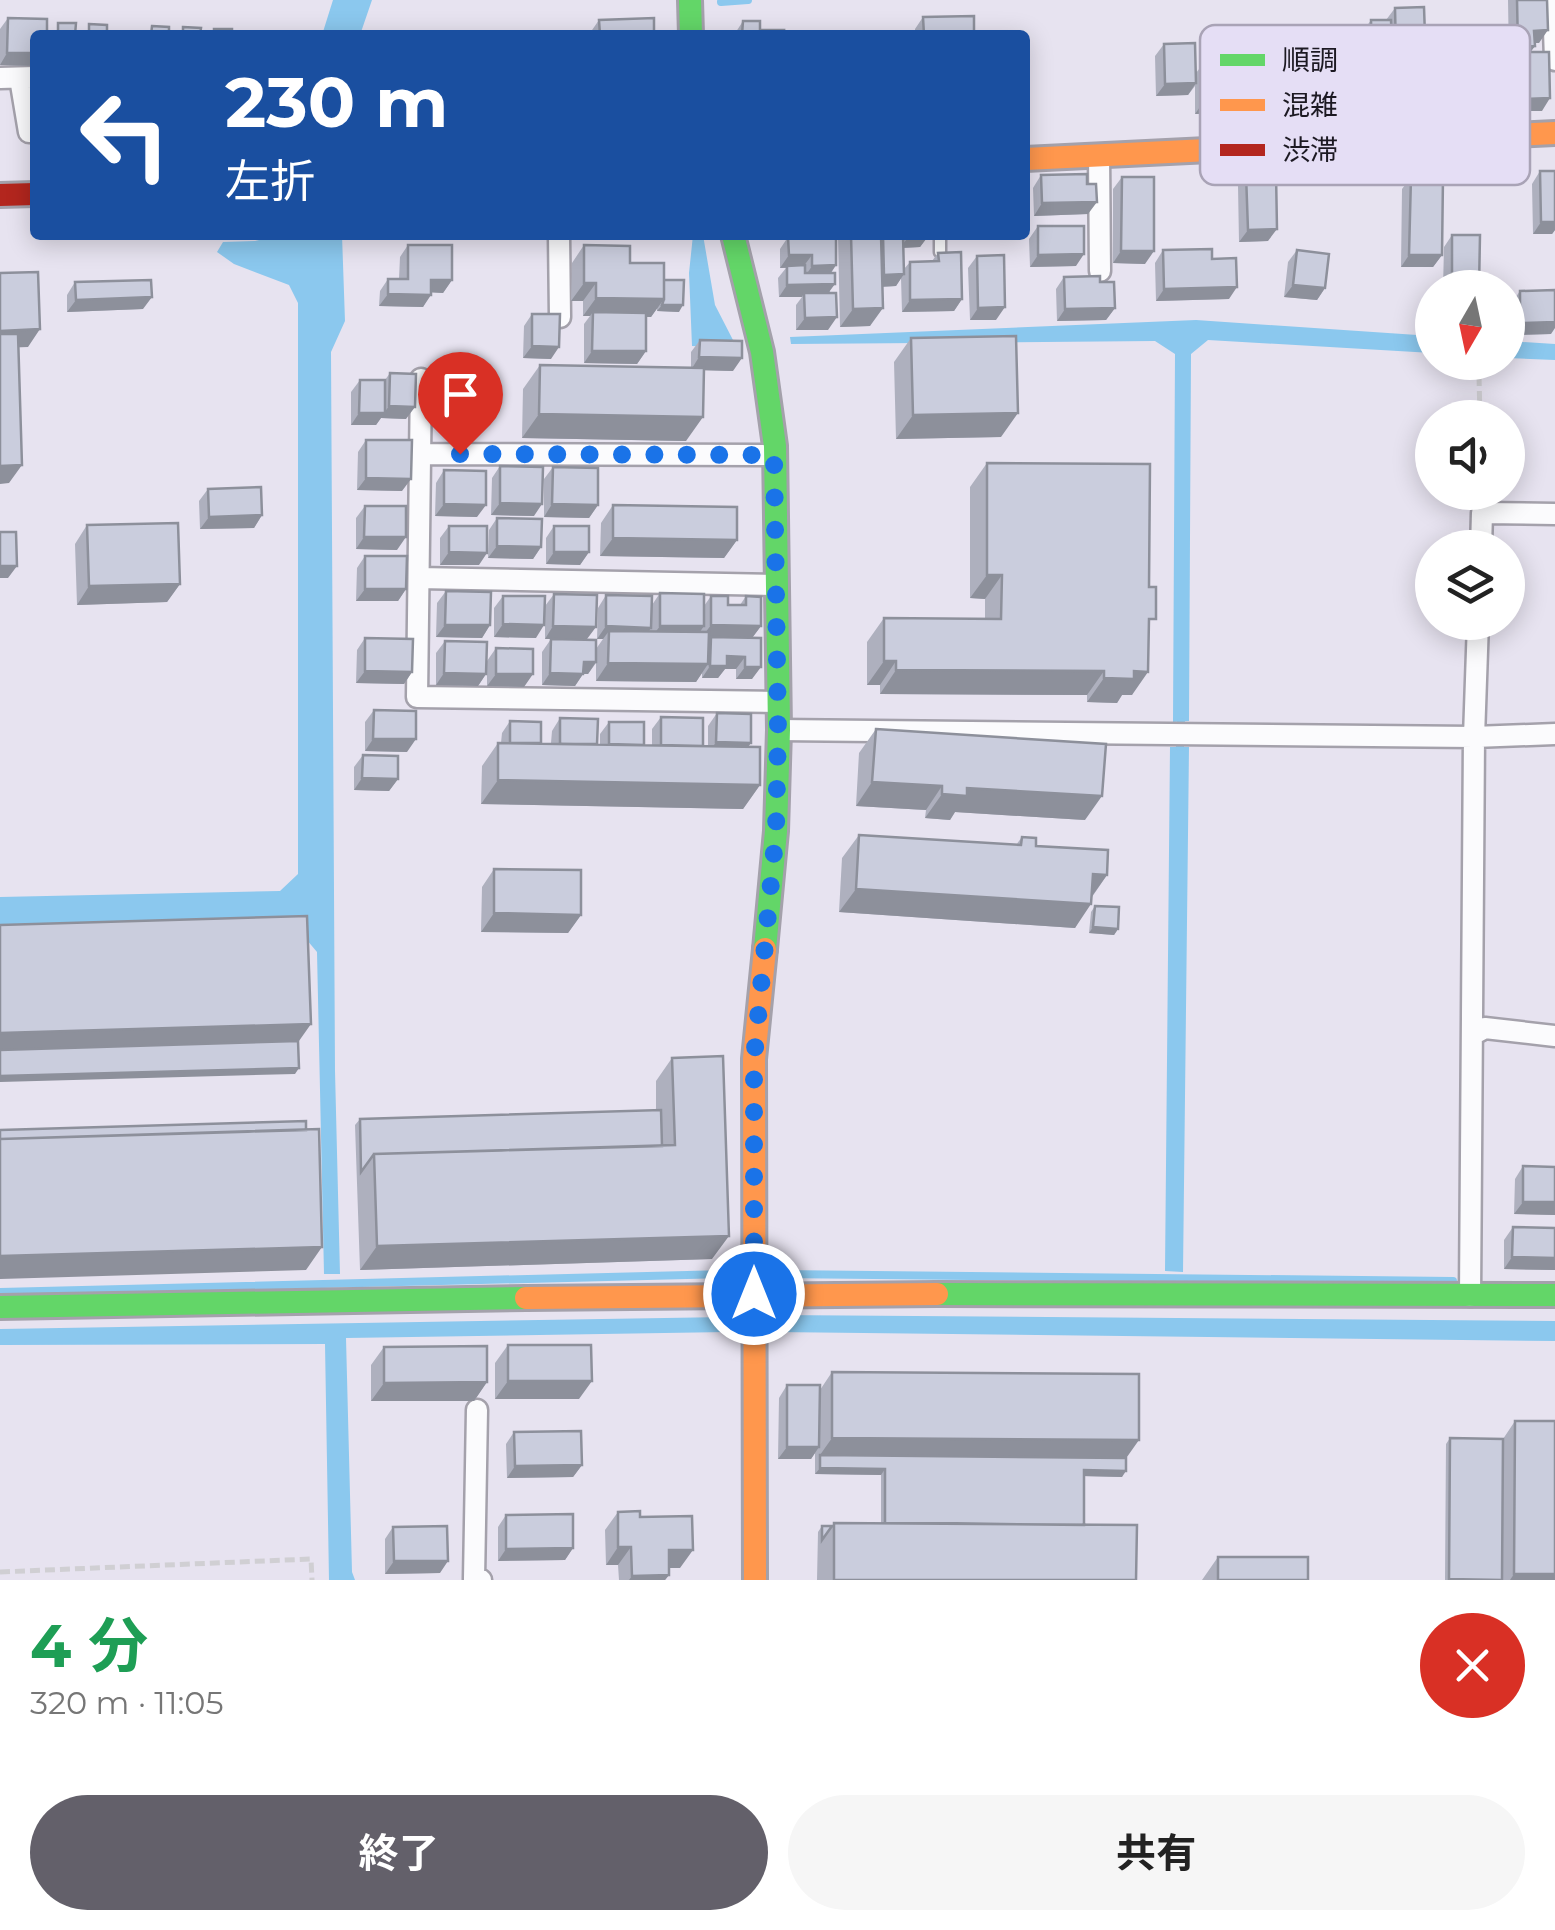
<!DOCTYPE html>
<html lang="ja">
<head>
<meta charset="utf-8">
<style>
	:root { --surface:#fff; --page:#f6f6f6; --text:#222; --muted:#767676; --accent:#63606a }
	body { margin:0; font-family:Montserrat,"Noto Sans JP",sans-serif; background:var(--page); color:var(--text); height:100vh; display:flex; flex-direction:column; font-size:38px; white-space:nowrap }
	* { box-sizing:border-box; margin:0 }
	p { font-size:32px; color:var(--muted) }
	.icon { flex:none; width:55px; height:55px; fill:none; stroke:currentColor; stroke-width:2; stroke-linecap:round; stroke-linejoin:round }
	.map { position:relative; height:1580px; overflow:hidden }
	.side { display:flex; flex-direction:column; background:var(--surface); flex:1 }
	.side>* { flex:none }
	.hud { position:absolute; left:30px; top:30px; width:1000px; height:210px; border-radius:10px; box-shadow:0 5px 25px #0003; background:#1a4fa0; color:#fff; overflow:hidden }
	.needle { width:65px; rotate:189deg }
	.controls { position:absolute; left:1415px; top:270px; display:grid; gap:20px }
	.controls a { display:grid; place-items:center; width:110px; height:110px; border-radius:50%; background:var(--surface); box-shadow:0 5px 25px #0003; font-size:50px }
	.pin { position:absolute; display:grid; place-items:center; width:85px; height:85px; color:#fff; margin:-102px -42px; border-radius:50% 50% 50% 0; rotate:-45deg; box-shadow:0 0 10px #0007 }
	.pin .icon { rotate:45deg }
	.me { position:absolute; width:110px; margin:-55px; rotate:0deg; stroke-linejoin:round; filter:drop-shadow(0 0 8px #0008) }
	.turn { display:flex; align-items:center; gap:35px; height:210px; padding:0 30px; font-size:45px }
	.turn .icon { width:130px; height:130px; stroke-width:2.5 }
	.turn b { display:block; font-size:70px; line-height:85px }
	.round { display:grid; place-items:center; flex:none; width:105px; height:105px; border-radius:52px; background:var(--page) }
	.overview { display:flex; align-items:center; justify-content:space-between; height:170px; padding:0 30px }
	h1 { font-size:60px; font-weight:700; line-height:75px; color:#1e9e55 }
	.button { display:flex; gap:20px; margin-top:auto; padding:20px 30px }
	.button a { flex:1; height:115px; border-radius:60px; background:var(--accent); color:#fff; font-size:40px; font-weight:700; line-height:115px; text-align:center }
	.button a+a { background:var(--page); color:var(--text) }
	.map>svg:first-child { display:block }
</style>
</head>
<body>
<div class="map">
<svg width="1555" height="1580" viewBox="0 0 1555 1580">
	<rect width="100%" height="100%" fill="#e7e3f0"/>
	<path fill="#8bc8ee" d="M333 0H372L360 35H322Z
		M280 235H342L345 321 331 352 335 1071 340 1274H324L317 952 290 920 0 930V897L280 891 298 874V303L289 285 234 264 217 252 223 242 255 241Z
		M693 235H703L715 305 733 340 730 348 692 346 689 273Z
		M1196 320 1432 336V353L1208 340 1191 354 1189 721 1173 722 1175 354 1155 341 791 344 790 337Z
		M1508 341 1555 344V360L1508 358Z
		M1170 747H1189L1183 1272 1165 1271Z
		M776 1315 1555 1321V1341L775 1332Z
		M727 1317V1332L346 1338 352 1572 355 1580H329L325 1344 0 1345V1329Z"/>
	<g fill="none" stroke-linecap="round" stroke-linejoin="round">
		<path stroke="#8bc8ee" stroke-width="8" d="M721 2 748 0
			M1180 747 1181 722
			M777 1274 1453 1281
			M0 1292 727 1274"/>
		<defs>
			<path id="lane" d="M940 252V235"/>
			<path id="street" d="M1553 0 1555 60
				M0 78 35 77
				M20 78 29 132H35
				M1099 155 1100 271
				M559 235 560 317
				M421 379 417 697 778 702
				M420 454 775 455
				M1481 548 1482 513 1555 514
				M419 578 777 585
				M779 730 1474 737 1555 734
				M1474 1034 1485 1028 1555 1036
				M1470 1296 1474 737 1478 622
				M477 1410 474 1579 481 1580"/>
			<path id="fast" d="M690 0 691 35
				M733 235 762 352 775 446 779 730 776 831 765 949
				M937 1294 1555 1295
				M0 1307 526 1298"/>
			<path id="slow" d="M1025 159 1555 133
				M526 1298 937 1294
				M755 1580 754 1059 765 949"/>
			<path id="jam" d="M0 195 35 194"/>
		</defs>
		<use href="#lane" stroke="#a4a1ab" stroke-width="15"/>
		<use href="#street" stroke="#a4a1ab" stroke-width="25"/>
		<use href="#fast" stroke="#a4a1ab" stroke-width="28"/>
		<use href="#slow" stroke="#a4a1ab" stroke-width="28"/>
		<use href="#jam" stroke="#a4a1ab" stroke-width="28"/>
		<path stroke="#d0cfd3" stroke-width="5" stroke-dasharray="10 5" stroke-linecap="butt" d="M1479 376 1480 418
			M0 1572 311 1559 312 1580"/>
		<use href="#lane" stroke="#fbfbfd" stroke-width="10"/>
		<use href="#street" stroke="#fbfbfd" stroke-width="20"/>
		<use href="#fast" stroke="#63d668" stroke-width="22"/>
		<use href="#slow" stroke="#ff974d" stroke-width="22"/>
		<use href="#jam" stroke="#b3261e" stroke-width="22"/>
	</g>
	<path fill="#aeb0be" d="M1508 0H1547L1539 43H1535V46L1530 52 1542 111H1513L1512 65 1516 58 1509 59Z
		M1395 8 1417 48H1414V52L1426 53 1429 49 1453 105 1422 106V101L1418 106H1390L1385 114H1364V104L1360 109H1345L1344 73 1348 67H1363L1362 33 1371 20H1386Z
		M923 17 974 35H915V29Z
		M8 18 35 66 0 65V29Z
		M599 20 654 35H591L590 33Z
		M743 21 760 30 783 35H734Z
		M1245 42 1283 91 1238 92 1237 54Z
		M1164 44 1196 73 1203 64 1235 101 1226 113 1195 114V86L1188 95 1156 96 1155 56Z
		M1540 171H1555V230L1552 234H1533L1532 184Z
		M1246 174 1268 241 1239 242 1238 186Z
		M1041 175 1087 184 1088 214 1034 216 1033 188Z
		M1122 177 1145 264 1113 263V189Z
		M1411 177 1442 255 1433 267H1401L1402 189Z
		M1038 226 1076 266 1030 267 1029 239Z
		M839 235H929L920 247 904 248V269L910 262 932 261 938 253 962 299 954 311 902 312 901 278 896 286 882 287 870 326 840 327 838 237Z
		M1452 235 1479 288H1443L1444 247Z
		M788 237 836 265 831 273 828 330H796V305L802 297H779L778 278 786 268H780V249Z
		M408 245 452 280 443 293 431 292 423 307 379 306 380 291 388 279H399L400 257Z
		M584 245 630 263 664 280 679 312 657 311V308L651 317H646V351L637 364 584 363V324L590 316H583V301H571L572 263Z
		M1163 250 1229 299 1156 301 1155 263Z
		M1297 250 1325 288 1317 300 1284 297 1288 262Z
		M977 256 996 320H970L968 268Z
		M1064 277 1115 308 1106 320 1057 321 1056 289Z
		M75 282 143 309 67 312V295Z
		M1520 291 1551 334 1512 335 1511 304Z
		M532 314 551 359 523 358 524 326Z
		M911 338 1001 437 896 439 894 362Z
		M700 340 733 371 704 370 686 441 522 438 523 389 540 365 691 368V352Z
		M390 373 406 419 381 418 376 425H351V392L360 380H385Z
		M366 440 402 491 357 490 358 452Z
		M987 463 1149 629 1132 695H1122L1117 703 1087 702V695L880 694V685H867V642L884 618 985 619V599L970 598V487Z
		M500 466 534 516 491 515 492 478Z
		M553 467 598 505 589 518 544 517V479Z
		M444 470 477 517 435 516 436 483Z
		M208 489 262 515 254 528 200 529 199 501Z
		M613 505 737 540 724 558 600 556 601 523Z
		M365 506 397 550 356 549V518Z
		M497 518 541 547 533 559 488 558 489 530Z
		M87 525 180 584 167 602 77 605 75 544Z
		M449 526 479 565H440V538Z
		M554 526 589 552 580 565 546 564V538Z
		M365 556 406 589 398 601H356L357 568Z
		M446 591 490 625 482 638 436 637 437 603Z
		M660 593 704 606 711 596 728 605H740L746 596 761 626 752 638 709 637V640L711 637 761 638 752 679H736V669H725L718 678H702V673L696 682 596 681V663L588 674H583L575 686 542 685V652L551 639 596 649 603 639H597L598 608 606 595 652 605Z
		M554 594 587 639H545V606Z
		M503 596 536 638 494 637V608Z
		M365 638 412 672 404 684 356 683 357 650Z
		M445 641 486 674 478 686 436 685V653Z
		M496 648 524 687 487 686V661Z
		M374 710 407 752 365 751V722Z
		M717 713 748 747 760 785 743 809 481 804 482 766 498 743H501L502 733 510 721 541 743H551L552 731 560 718 597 744H600V734L609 722 644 745H652V729L661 717 703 746H708V726Z
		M876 729 1085 820 955 812 950 820 925 818 926 810 856 806 859 753Z
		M363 755 398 779 389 791 354 790V767Z
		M859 835 1016 845 1022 837 1036 846 1107 875 1092 897 1075 928 839 912 842 858Z
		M494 869 581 915 568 933 481 932 482 887Z
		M1095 906 1118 929 1114 935 1089 933 1091 912Z
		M672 1058 712 1259 360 1270 355 1125 360 1119 656 1110V1081Z
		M1523 1166 1555 1167V1215L1514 1214 1515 1179Z
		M1513 1227 1555 1228V1270L1504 1269V1240Z
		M508 1345 579 1399H495V1363Z
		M384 1347 487 1382 474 1401H371V1365Z
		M832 1372 1126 1458 1122 1477 1084 1476V1525L1136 1580H817L818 1532 822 1526H832L834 1523H881V1475L815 1474V1453L811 1459H778L779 1398 787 1385 820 1390Z
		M1515 1421 1555 1580H1445L1446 1444 1450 1438 1503 1439Z
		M514 1432 582 1465 573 1477 507 1478 506 1444Z
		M618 1512 640 1517 680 1568H669V1575L665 1580H619L618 1565H606L605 1530Z
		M506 1515 573 1548 565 1560 498 1561V1527Z
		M393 1527 440 1573 385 1574V1539Z
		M1218 1557 1308 1580H1202Z"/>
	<path fill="#8d909b" d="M1548 30 1539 43H1526L1534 31Z
		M1414 36H1425L1417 48H1405Z
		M1535 46 1526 58 1521 52 1516 58 1509 59 1518 47Z
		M7 53H35V66L0 65Z
		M1292 79 1283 91 1238 92 1246 80Z
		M1196 83 1188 95 1156 96 1165 84Z
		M1430 93H1462L1453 105 1422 106Z
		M1397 94H1427L1418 106H1390L1385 114H1364L1373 102H1392Z
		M1550 98 1542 111H1513L1522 99Z
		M1204 101H1235L1226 113 1195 114Z
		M1349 103H1365L1360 109H1345Z
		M1097 202 1088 214 1034 216 1042 203Z
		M1541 222H1555V230L1552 234H1533Z
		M1277 229 1268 241 1239 242 1248 230Z
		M929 235 920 247 900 248 909 236Z
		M1121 251H1154L1145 264 1113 263Z
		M1084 254 1076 266 1030 267 1038 255Z
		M789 255H812L803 267 780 268Z
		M1409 255H1442L1433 267H1401Z
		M836 265 828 277 804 278 812 266Z
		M904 274 896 286 875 287 884 275Z
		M431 280H452L443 293 423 292Z
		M584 283H596L583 301H571Z
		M835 284 826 296 804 293 802 297H779L787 285Z
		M1293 285 1325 288 1317 300 1284 297Z
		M1237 287 1229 299 1156 301 1164 289Z
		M388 294 431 295 423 307 379 306Z
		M152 297 143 309 67 312 76 300Z
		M596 298 664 299 651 317 593 316V312L590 316H583Z
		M962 299 954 311 902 312 910 300Z
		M662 305H683L679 312 657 311Z
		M1005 307 996 320H970L978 308Z
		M883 308 870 326 840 327 853 309Z
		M1115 308 1106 320 1057 321 1065 309Z
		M837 317 828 330H796L805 318Z
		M1555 322V328L1551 334 1512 335 1520 323Z
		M40 329 28 347 0 348V331Z
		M532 346 559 347 551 359 523 358Z
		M592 351H646L637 364 584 363Z
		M699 357 742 358 733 371 691 370Z
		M389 406 415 407 406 419 381 418 376 425H351L359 413H384Z
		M1018 413 1001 437 896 439 913 415Z
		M539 414 703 417 686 441 522 438Z
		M22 465 9 483 0 484V466Z
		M366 478 411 479 402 491 357 490Z
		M500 503 542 504 534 516 491 515Z
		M444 504 486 505 477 517 435 516Z
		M552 504 598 505 589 518 544 517Z
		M262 515 254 528 200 529 209 517Z
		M364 537H406L397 550 356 549Z
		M613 538 737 540 724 558 600 556Z
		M497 546 541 547 533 559 488 558Z
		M449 552 487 553 479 565H440Z
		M554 552H589L580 565 546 564Z
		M0 566H17L8 578H0Z
		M987 575H1002L985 599 970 598Z
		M180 584 167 602 77 605 89 586Z
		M365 589H406L398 601H356Z
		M503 624 544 625 536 638 494 637Z
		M445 625H490L482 638 436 637Z
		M711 625 761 626 752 638 702 637Z
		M553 626 596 627 587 639H545Z
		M606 626 651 628 643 640 609 631 603 639H597Z
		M660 626H704L695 639 651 638Z
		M727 656 745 657 736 669H725L718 678H702L710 666Z
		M884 661H896L880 685H867Z
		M584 662H596L588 674H583L575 686 542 685 550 673Z
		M608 663 708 664 696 682 596 681Z
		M745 667H761L752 679H736Z
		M896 670 1104 671 1087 695 880 694Z
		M365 671 412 672 404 684 356 683Z
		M1134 671 1148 672 1132 695H1122L1117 703 1087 702 1104 678Z
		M444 673 486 674 478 686 436 685Z
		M496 674H533L524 687 487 686Z
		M373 739H416L407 752 365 751Z
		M716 742 751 743 742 755 708 754Z
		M362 778 398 779 389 791 354 790Z
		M498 780 760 785 743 809 481 804Z
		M872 782 942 786 926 810 856 806Z
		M967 788 1102 796 1085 820 955 812 950 820 925 818 942 794Z
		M1093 874 1107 875 1090 899Z
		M856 889 1091 904 1075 928 839 912Z
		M494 913 581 915 568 933 481 932Z
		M1093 927 1118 929 1114 935 1089 933Z
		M311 1024 294 1048 0 1056V1033Z
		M299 1068 295 1074 0 1082V1076Z
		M1523 1202H1555V1215L1514 1214Z
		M729 1236 712 1259 360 1270 377 1246Z
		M322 1247 306 1270 0 1279V1256Z
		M1512 1257 1555 1258V1270L1504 1269Z
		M508 1381H592L579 1399H495Z
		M487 1382 474 1401H371L384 1383Z
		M832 1438 1139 1440 1122 1464 820 1455Z
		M787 1447H819L811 1459H778Z
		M582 1465 573 1477 507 1478 515 1466Z
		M820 1468 885 1469 881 1475 815 1474Z
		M1084 1470 1126 1471 1122 1477 1080 1476Z
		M618 1547H631L618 1565H606Z
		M573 1548 565 1560 498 1561 506 1549Z
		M669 1550H693L680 1568H656Z
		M394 1561H448L440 1573 385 1574Z
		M1514 1574H1555V1580H1510Z
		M669 1575 665 1580H629L632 1576Z"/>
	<path fill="#cacddd" stroke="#8d909b" stroke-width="2.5" d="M1517 0H1547L1548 30 1534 31 1535 46 1518 47Z
		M1424 7 1425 36H1414V52H1426L1427 94H1397L1395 8Z
		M974 16V35H924L923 17Z
		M8 18 47 19V35H35V53H7Z
		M654 18V35H600L599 20Z
		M1371 20H1391L1394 102H1373Z
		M743 21H760V30H784L783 35H742Z
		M58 23H76L75 35H58Z
		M89 24 107 25V35H89Z
		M152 26 169 27V35H151Z
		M183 27 201 28 200 35H183Z
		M214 29H232V35H214Z
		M1195 43 1196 83 1165 84 1164 44Z
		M1521 52H1549L1550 98 1522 99Z
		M1540 171H1555V222H1541Z
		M1276 173 1277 229 1248 230 1246 174Z
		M1087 174V184H1096L1097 202 1042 203 1041 175Z
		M1025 175 1027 214H1025Z
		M1122 177H1154V251H1121Z
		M1411 177H1443L1442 255H1409Z
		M1038 226H1084V254L1038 255Z
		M851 235H881L883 308 853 309Z
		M883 235H903L904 274 884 275Z
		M1452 235H1480L1479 288H1452Z
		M836 236V265L812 266V255H789L788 237Z
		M408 245H452V280H431V295L388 294V279H408Z
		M584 245 630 246V263H664V299L596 298V283H584Z
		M1212 249V259L1236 258 1237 287 1164 289 1163 250Z
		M1297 250 1329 254 1325 288 1293 285Z
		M961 252 962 299 910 300V262L939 261 938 253Z
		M1004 255 1005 307 978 308 977 256Z
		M805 265V273H835V284L787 285V266Z
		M38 272 40 329 0 331V273Z
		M1100 276V282H1114L1115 308 1065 309 1064 277Z
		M151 280 152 297 76 300 75 282Z
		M664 280H684L683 305H662L664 299Z
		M1555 290V322L1520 323V291Z
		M804 293H836L837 317 805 318Z
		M593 312 646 313V351H592Z
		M532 314H560L559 347 532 346Z
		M0 334H18L22 465 0 466Z
		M1016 336 1018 413 913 415 911 338Z
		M700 340 742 341V358L699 357Z
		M540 365 704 368 703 417 539 414Z
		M390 373 416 374 415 407 389 406Z
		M360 380H385V413H359Z
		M366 440H412L411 479 366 478Z
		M987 463 1150 464 1149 587H1156V619H1149L1148 672 1134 671V679L1104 678V671L896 670V661H884V618L1001 619 1002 575H987Z
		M500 466 543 467 542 504 500 503Z
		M553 467 598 468V505L552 504Z
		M444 470 486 471V505L444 504Z
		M261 487 262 515 209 517 208 489Z
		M613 505 737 507V540L613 538Z
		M365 506H406V537H364Z
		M497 518 542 519 541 547 497 546Z
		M178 523 180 584 89 586 87 525Z
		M449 526H487V553L449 552Z
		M554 526H589V552H554Z
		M0 532H16L17 566H0Z
		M365 556H407L406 589H365Z
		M446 591 491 592 490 625H445Z
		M660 593 704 594V626H660Z
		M554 594 597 595 596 627 553 626Z
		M606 595 652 596 651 628 606 626Z
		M503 596H545L544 625 503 624Z
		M711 596H728V605H746V596L761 597V626L711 625Z
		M609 631 709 632 708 664 608 663Z
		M711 637 761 638V667H745V657L727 656V666H710Z
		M365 638 413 639 412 672 365 671Z
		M551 639 596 640V662H584L583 674 550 673Z
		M445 641 487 642 486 674 444 673Z
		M496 648 533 649V674H496Z
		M374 710 416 711V739H373Z
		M717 713 751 714V743L716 742Z
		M661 717 703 718V746L661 745Z
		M560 718 598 719 597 744H560Z
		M510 721 541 722V743H510Z
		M609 722H644V745L609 744Z
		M876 729 1106 744 1102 796 967 788V796L942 794V786L872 782Z
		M498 743 760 747V785L498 780Z
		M363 755 398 756V779L362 778Z
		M859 835 1021 845 1022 837 1036 838V846L1108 850 1107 875 1093 874 1091 904 856 889Z
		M494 869 581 870V915L494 913Z
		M1095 906 1119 907 1118 929 1093 927Z
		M307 916 311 1024 0 1033V925Z
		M298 1041 299 1068 0 1076V1050Z
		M723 1056 729 1236 377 1246 374 1154 675 1145 672 1058Z
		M661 1110 662 1146 374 1154 361 1172 360 1119Z
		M306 1121V1130L0 1139V1130Z
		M319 1129 322 1247 0 1256V1139Z
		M1523 1166 1555 1167V1202H1523Z
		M1513 1227 1555 1228V1258L1512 1257Z
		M508 1345H591L592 1381H508Z
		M487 1346V1382L384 1383V1347Z
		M832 1372 1139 1374V1440L832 1438Z
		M787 1385H820L819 1447H787Z
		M1515 1421H1555V1574H1514Z
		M581 1431 582 1465 515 1466 514 1432Z
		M1450 1438 1503 1439 1502 1580 1449 1579Z
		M820 1455 1126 1458V1471L1084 1470V1525L885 1523V1469L820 1468Z
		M640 1511V1517L692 1516 693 1550H669V1575L632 1576 631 1547H618V1512Z
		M573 1514V1548L506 1549V1515Z
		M834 1523 1137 1525 1136 1580H834Z
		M447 1526 448 1561H394L393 1527Z
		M822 1526H832L822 1540Z
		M1218 1557H1308V1580H1218Z"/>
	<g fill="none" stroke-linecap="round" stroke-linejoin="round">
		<path stroke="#1a73e8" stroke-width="18" stroke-dasharray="0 32.4" d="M460 454 774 455 778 730 776 831 754 1059V1294"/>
	</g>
	<rect x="1200" y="25" width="330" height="160" rx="15" fill="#e5def5" stroke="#a9a3b6" stroke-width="2.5"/>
	<rect x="1220" y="54" width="45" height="12" fill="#63d668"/>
	<rect x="1220" y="99" width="45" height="12" fill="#ff974d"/>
	<rect x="1220" y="144" width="45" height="12" fill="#b3261e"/>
	<g font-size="28" fill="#1c1922">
		<text x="1282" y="70">順調</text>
		<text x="1282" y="115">混雑</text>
		<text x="1282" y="160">渋滞</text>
	</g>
</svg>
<div class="controls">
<a><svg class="needle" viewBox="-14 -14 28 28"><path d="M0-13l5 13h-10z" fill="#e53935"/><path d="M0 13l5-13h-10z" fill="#767676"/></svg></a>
<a><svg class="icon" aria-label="sound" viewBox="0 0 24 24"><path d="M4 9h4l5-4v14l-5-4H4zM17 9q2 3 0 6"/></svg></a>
<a><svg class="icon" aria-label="layers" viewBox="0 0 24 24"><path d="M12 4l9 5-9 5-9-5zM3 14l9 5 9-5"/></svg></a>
</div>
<div class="pin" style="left:460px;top:454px;background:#d93025"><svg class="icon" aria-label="arrive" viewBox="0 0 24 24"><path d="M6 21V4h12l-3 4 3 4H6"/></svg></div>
<svg class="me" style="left:754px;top:1294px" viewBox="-20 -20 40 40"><circle r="17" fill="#1a73e8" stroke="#fff" stroke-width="3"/><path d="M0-11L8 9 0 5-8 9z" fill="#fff"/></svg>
<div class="hud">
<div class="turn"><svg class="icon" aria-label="left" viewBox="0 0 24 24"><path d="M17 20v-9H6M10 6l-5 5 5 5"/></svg><div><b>230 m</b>左折</div></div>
</div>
</div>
<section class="side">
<div class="overview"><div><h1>4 分</h1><p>320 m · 11:05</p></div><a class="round" style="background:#d93025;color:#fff"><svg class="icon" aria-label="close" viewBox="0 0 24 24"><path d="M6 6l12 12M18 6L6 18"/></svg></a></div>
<div class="button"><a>終了</a><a>共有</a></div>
</section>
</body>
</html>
